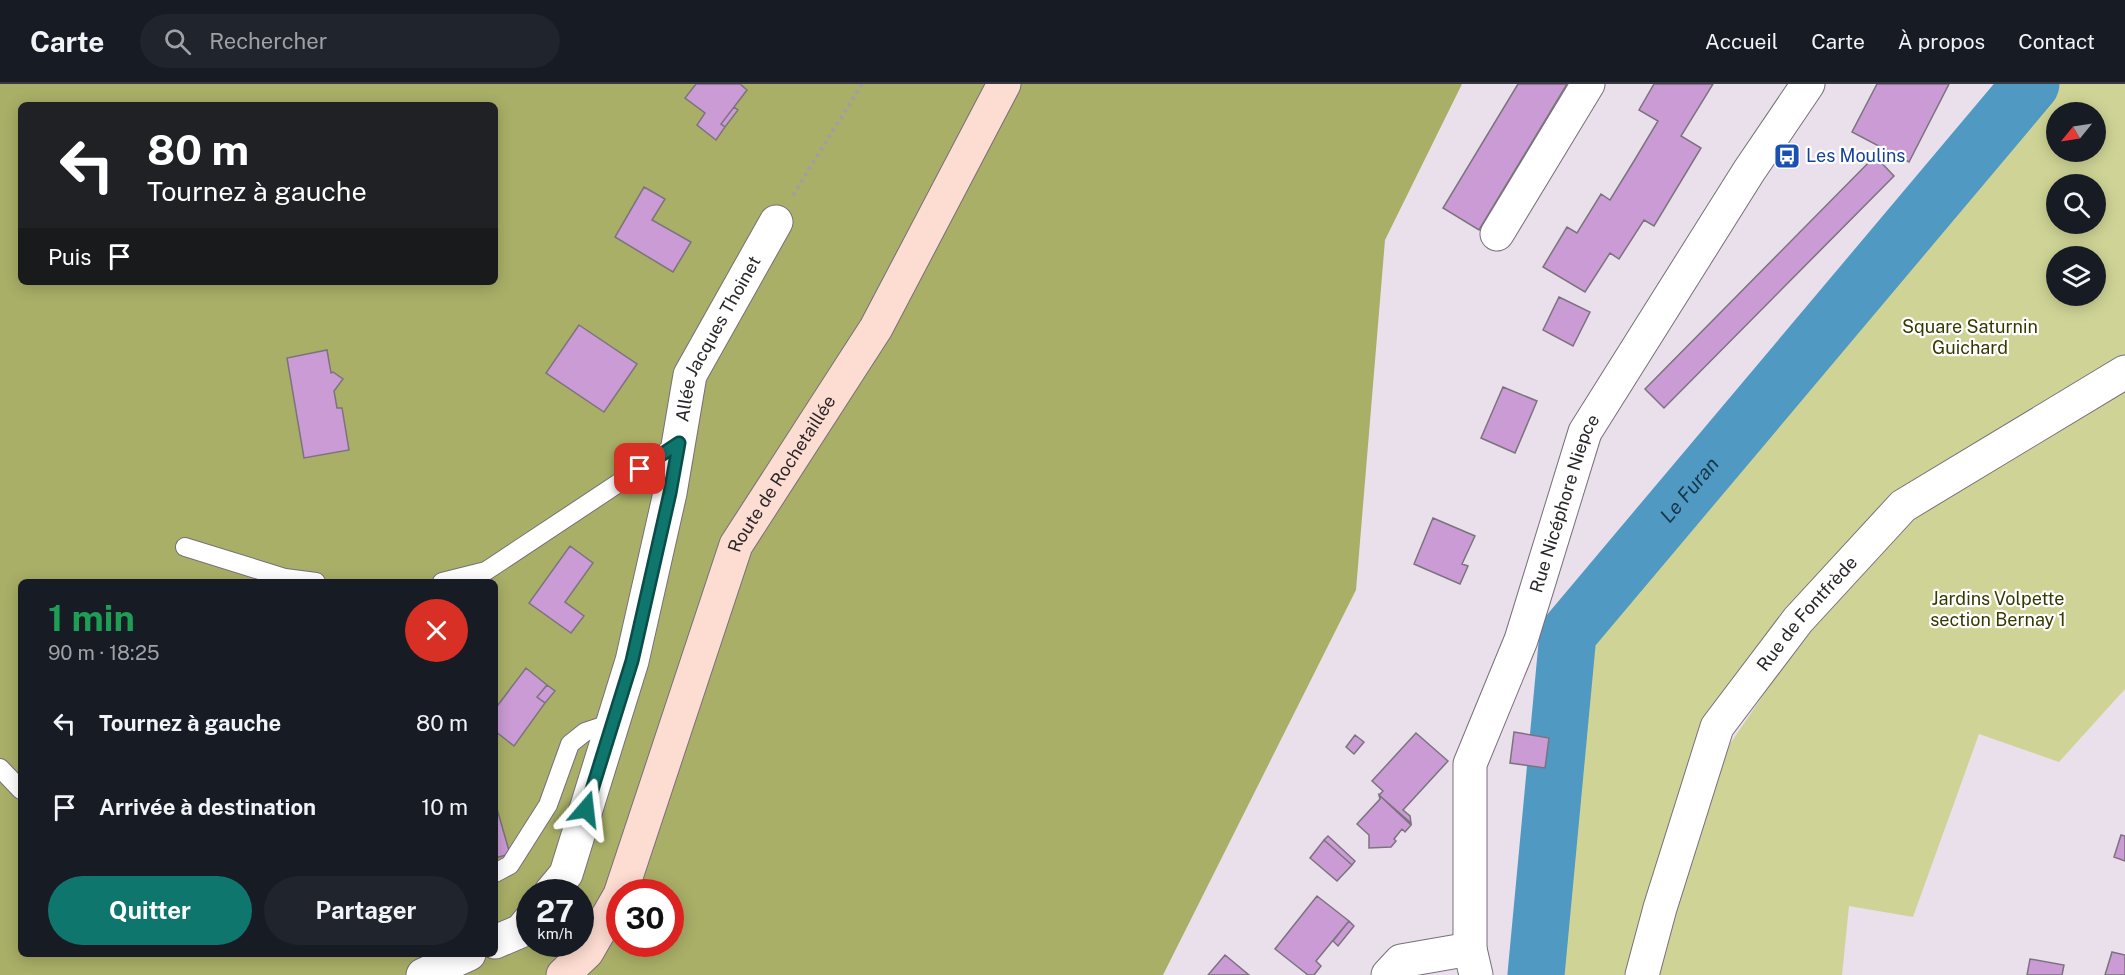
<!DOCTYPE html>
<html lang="fr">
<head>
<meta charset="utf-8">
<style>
	:root { --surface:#171b24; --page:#20242c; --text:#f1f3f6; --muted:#9ea1a6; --line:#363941; --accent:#0f766e }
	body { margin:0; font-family:"Public Sans",sans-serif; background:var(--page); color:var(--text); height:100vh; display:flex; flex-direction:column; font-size:22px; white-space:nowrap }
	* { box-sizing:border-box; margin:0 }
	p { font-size:20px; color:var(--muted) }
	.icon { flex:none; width:33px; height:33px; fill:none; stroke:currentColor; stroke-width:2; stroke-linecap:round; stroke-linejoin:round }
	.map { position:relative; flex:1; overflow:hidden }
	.details { position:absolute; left:18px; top:495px; width:480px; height:378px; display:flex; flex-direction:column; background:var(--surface); border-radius:9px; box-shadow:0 3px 15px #0003 }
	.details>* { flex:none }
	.top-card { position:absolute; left:18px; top:18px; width:480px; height:183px; border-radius:9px; box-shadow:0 3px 15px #0003; background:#202124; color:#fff; overflow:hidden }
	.needle { width:39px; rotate:240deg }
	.tools { position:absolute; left:2046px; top:18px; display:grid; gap:12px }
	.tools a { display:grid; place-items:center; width:60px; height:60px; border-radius:50%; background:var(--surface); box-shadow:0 3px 15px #0003; font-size:30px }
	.speed { position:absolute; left:516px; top:795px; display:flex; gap:12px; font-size:30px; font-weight:700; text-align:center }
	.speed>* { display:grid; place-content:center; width:78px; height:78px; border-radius:50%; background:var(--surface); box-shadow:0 3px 15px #0003; line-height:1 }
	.speed small { font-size:15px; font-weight:400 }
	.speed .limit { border:9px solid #d22; background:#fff; color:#111 }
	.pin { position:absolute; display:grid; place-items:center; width:51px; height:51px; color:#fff; margin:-26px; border-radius:12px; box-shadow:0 3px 9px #0006 }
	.me { position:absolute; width:66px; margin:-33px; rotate:17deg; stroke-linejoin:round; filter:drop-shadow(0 0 4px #0008) }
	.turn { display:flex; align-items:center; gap:21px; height:126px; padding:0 30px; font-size:27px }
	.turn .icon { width:78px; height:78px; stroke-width:2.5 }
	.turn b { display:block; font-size:42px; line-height:51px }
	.then { display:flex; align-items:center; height:57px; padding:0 30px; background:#0003; gap:12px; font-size:22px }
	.round { display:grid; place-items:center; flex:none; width:63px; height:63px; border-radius:32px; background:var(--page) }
	.overview { display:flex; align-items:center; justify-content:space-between; height:102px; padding:0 30px }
	h1 { font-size:36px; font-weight:700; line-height:45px; color:#1e9e55 }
	.cta { display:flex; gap:12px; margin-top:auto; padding:12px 30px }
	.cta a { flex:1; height:69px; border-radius:36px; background:var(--accent); color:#fff; font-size:24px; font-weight:700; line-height:69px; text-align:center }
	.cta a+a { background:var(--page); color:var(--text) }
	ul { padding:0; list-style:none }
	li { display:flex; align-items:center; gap:18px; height:84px; padding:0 30px }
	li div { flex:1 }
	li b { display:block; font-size:22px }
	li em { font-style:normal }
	header { display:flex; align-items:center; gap:36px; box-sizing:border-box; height:84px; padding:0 30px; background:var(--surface); border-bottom:2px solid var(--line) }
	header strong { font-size:28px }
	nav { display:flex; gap:33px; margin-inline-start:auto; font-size:21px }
	.search { width:420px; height:54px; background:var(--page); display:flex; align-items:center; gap:15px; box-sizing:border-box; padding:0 21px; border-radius:33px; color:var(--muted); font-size:22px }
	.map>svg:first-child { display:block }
</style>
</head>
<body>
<header>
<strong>Carte</strong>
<div class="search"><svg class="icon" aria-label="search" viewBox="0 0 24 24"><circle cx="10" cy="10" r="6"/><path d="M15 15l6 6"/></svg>Rechercher</div>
<nav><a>Accueil</a><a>Carte</a><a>À propos</a><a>Contact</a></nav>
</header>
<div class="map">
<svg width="2125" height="891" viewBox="0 0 2125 891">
	<rect width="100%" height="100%" fill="#e9e0eb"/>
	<path fill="#cfd496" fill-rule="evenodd" d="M2059 0H2125V273L1878 428 1705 647 1624 891H1550L1569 660 1579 636 1576 608 1588 542 1677 445 1918 167 2032 43ZM2056 28H2096V68H2056ZM2056 100H2096V140H2056ZM2056 172H2096V212H2056Z
		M2125 303V605L2059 678 1979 650 1913 833 1849 822 1842 891H1652L1730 660 1804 551 1917 426Z"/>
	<path fill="#a9af67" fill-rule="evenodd" d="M0 0H1462L1385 156 1356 506 1163 891H0ZM21 21H495V198H21ZM21 498H495V870H21ZM530 808H580V860H530ZM620 808H670V860H620Z"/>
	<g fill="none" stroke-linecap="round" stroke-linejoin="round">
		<path stroke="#5099c2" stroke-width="57" id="s1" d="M1536 891 1568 550 2031 0"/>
	</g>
	<path fill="#ca9bd4" stroke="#7b737d" stroke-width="1.5" d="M696 0H740L747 6 721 40 725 43 716 56 697 41 705 29 685 14Z
		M1518 0H1567L1479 146 1443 124Z
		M1654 0H1713L1681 52 1701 64 1654 142 1644 136 1619 175 1610 169 1585 208 1543 183 1567 143 1577 149 1601 110 1610 116 1634 77 1658 37 1639 26Z
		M1877 0H1949L1909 78 1852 48Z
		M734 23 738 26 725 43 721 40Z
		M1875 72 1894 92 1664 324 1645 305Z
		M644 103 665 115 652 136 691 158 673 188 615 153Z
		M1559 213 1590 228 1573 262 1543 246Z
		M579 241 637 280 604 328 546 289Z
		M327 266 331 289 333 288 343 295 334 307 337 324H342L349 366 304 374 287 274Z
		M1503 303 1537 317 1515 369 1481 354Z
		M1433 434 1475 452 1462 480 1468 482 1460 500 1414 480Z
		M570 462 593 479 565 518 584 532 571 549 529 519Z
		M526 584 547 601 537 613 545 619 514 662 495 647V625Z
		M547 601 555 607 545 619 537 613Z
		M1514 648 1549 654 1545 684 1510 679Z
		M1416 649 1448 677 1403 726 1410 732 1411 739 1379 711 1383 707 1372 697Z
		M1355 651 1364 658 1354 670 1346 663Z
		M1379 711 1411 741 1405 748 1402 745 1394 755 1396 757 1391 763 1369 764V751L1357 740 1380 715Z
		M495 725H497L510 770 495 774Z
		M2121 751 2125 752V777L2114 773Z
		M1328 752 1355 777 1352 781 1324 756Z
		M1324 756 1352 781 1337 797 1310 774Z
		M1317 812 1349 837 1316 877 1321 882 1314 891H1308L1275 865Z
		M1349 837 1354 842 1338 862 1333 857Z
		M2112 868 2125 871V891H2105Z
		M1225 871 1249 891H1208Z
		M2030 875 2064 881 2062 891H2027Z"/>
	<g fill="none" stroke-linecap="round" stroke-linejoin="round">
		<defs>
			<path id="service" d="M185 463 285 494 316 498
				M442 498 486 487 679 359
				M0 684 21 706
				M495 789 510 781 548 721 570 660 585 648 612 639"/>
			<g id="minor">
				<path d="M1497 150 1588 0"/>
				<path id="s2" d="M551 808 566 790 632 577 670 409 690 291 776 138"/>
				<path d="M495 858 521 847 530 836"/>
				<path d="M423 891 469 870"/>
				<path d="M1388 891 1401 877 1470 865"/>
				<path id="s3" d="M1642 891 1660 824 1717 643 1798 536 1903 422 2125 288"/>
			</g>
			<g id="tertiary">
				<path id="s4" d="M1476 891 1470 865V680L1521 556 1585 348 1749 87 1808 0"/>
			</g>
			<g id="secondary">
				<path id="s5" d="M621 808 736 461 876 244 1004 0"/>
				<path d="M563 891 587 868 620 811"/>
			</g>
		</defs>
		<use href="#service" stroke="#776f79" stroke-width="20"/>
		<use href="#minor" stroke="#776f79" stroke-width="35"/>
		<use href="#tertiary" stroke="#776f79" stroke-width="35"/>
		<use href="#secondary" stroke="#776f79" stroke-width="35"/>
		<path stroke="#a49da6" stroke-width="4" stroke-dasharray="3 4.5" stroke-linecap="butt" d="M793 111 862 0"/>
		<use href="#service" stroke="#fff" stroke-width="18"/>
		<use href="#minor" stroke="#fff" stroke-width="33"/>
		<use href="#tertiary" stroke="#fff" stroke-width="33"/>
		<use href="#secondary" stroke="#fddcd1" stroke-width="33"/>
	</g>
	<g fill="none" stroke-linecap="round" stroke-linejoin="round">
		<defs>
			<path id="route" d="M586 725 632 577 670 409 679 359 640 385"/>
		</defs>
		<use href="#route" stroke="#0a4d48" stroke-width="15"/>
		<use href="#route" stroke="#0f766e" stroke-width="10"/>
	</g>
	<defs>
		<symbol id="bus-square" viewBox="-11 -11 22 22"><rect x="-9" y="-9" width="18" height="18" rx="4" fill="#1a4fb4" stroke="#fff"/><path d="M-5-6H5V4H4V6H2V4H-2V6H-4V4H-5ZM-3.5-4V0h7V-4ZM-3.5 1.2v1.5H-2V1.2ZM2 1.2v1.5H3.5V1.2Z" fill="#fff"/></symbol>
	</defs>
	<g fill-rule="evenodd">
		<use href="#bus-square" x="1772" y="57" width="30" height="30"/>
	</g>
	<g text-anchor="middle" stroke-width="4.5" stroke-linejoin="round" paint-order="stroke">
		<g font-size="18" fill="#164399" stroke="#fff" text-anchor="start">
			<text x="1806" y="78">Les Moulins</text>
		</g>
		<g font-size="18" fill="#373900" stroke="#fff">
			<text x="1970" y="249">Square Saturnin<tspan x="1970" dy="21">Guichard</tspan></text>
			<text x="1998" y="521">Jardins Volpette<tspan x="1998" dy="21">section Bernay 1</tspan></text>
		</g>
		<g font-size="18" fill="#2a272b" stroke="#fff">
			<text dy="6" stroke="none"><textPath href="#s2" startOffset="582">Allée Jacques Thoinet</textPath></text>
			<text dy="6" stroke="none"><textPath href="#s5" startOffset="450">Route de Rochetaillée</textPath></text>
			<text dy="6" stroke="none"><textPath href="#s4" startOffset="489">Rue Nicéphore Niepce</textPath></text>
			<text dy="6" stroke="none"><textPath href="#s3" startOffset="404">Rue de Fontfrède</textPath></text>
		</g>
		<g font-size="20" font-style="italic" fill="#163749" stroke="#fff">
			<text dy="7" stroke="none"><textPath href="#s1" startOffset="531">Le Furan</textPath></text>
		</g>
	</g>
</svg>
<div class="tools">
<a><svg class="needle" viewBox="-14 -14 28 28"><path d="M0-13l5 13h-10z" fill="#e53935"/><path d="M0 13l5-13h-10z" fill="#9ea1a6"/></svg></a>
<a><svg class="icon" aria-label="search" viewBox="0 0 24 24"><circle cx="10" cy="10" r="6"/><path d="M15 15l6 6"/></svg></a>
<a><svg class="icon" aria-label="layers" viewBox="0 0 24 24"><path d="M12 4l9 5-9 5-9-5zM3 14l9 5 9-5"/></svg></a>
</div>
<div class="speed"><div>27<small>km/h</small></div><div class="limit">30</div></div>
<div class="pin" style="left:640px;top:385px;background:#d93025"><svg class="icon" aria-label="arrive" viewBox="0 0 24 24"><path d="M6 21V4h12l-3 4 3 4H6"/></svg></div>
<svg class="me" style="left:586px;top:725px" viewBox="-20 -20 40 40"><path d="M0-17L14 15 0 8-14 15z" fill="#0f766e" stroke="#fff" stroke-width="4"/></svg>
<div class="top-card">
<div class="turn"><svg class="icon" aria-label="left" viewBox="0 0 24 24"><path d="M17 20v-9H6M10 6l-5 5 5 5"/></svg><div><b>80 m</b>Tournez à gauche</div></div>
<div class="then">Puis<svg class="icon" aria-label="arrive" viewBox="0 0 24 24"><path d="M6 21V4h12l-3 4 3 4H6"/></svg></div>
</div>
<section class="details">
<div class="overview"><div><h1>1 min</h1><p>90 m · 18:25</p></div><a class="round" style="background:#d93025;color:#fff"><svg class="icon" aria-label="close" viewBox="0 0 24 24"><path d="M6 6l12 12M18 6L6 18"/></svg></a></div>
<ul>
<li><svg class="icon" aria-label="left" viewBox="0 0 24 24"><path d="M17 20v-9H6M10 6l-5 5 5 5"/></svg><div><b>Tournez à gauche</b></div><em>80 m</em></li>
<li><svg class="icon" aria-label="arrive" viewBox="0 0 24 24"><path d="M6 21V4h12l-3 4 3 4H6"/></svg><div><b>Arrivée à destination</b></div><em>10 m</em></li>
</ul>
<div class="cta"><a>Quitter</a><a>Partager</a></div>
</section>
</div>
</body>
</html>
